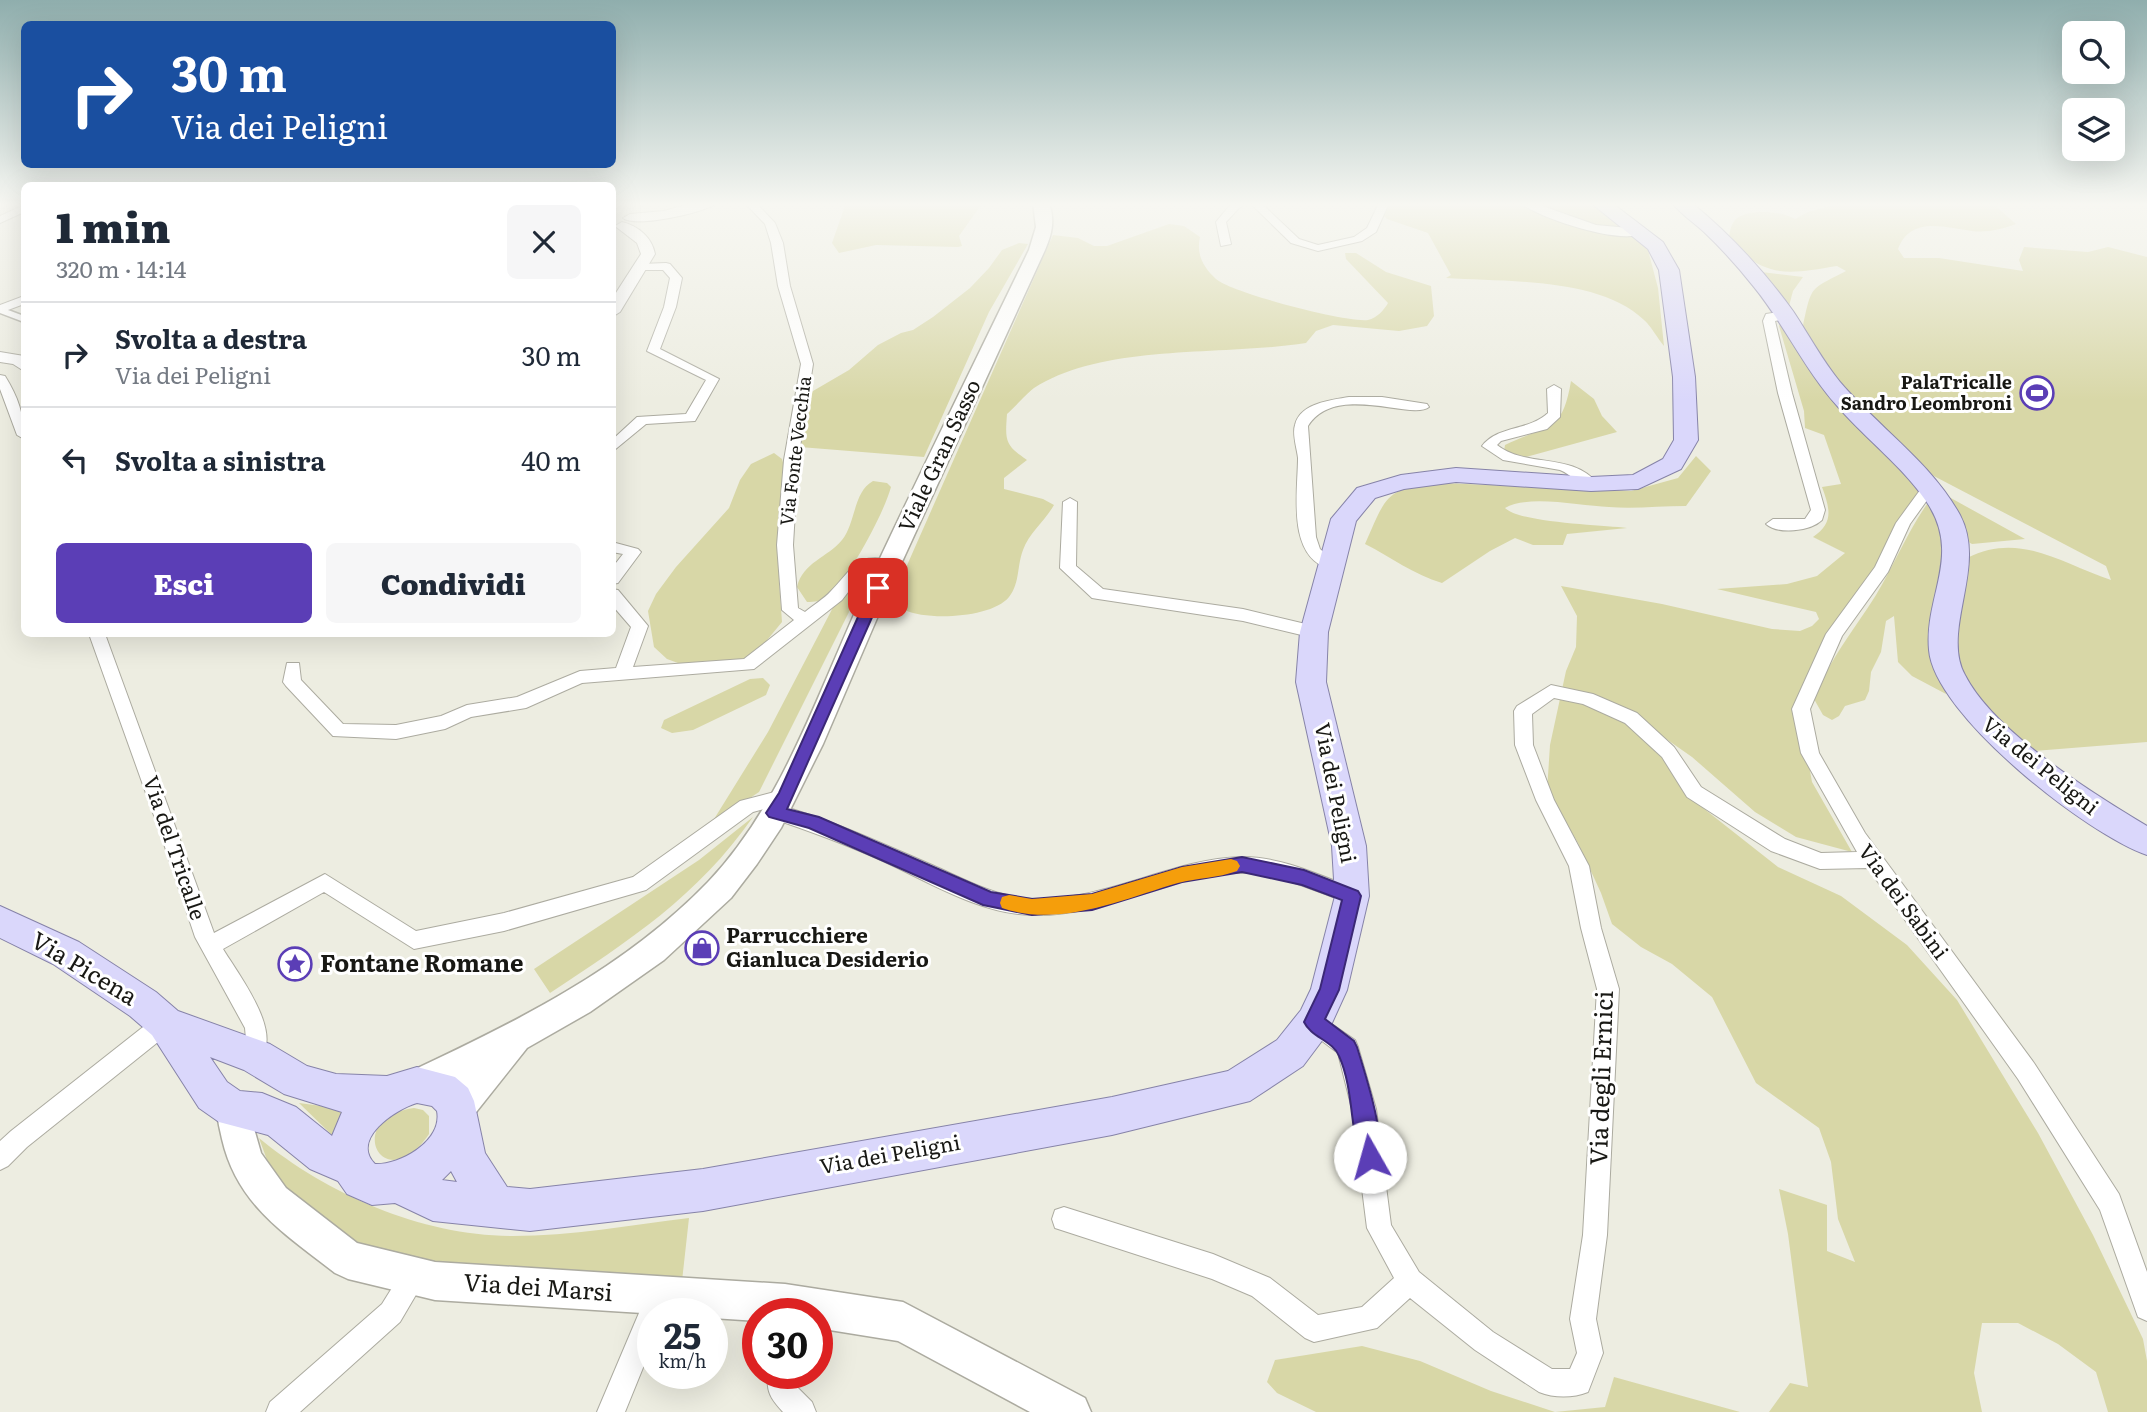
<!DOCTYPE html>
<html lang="it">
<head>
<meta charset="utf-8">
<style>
	:root { --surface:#fff; --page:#f6f6f7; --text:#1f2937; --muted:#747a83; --line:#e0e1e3; --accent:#5b3eb6 }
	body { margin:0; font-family:Literata,serif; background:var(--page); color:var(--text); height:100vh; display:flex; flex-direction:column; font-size:26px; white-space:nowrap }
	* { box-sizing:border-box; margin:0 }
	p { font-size:23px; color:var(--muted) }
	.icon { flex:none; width:38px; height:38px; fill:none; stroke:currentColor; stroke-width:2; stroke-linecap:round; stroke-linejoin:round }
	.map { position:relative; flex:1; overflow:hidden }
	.side { position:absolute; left:21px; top:182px; width:595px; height:455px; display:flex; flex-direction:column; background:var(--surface); border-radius:10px; box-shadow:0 7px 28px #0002 }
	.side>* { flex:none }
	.top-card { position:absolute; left:21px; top:21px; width:595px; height:147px; border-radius:10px; box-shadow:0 7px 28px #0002; background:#1a4fa0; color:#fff; overflow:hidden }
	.tools { position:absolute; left:2062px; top:21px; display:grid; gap:14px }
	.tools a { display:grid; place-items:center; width:63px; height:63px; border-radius:10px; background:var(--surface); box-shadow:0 7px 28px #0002; font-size:35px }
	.speed { position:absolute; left:637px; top:1298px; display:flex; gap:14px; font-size:35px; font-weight:700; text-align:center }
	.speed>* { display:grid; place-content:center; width:91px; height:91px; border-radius:50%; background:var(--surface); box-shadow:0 7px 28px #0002; line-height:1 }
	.speed small { font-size:18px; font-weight:400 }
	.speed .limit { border:10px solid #d22; background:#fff; color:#111 }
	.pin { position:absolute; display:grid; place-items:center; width:60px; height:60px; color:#fff; margin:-30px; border-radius:14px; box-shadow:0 4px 10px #0006 }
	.me { position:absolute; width:77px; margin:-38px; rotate:353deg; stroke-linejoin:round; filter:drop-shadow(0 0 5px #0008) }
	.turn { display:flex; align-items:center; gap:24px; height:147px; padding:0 35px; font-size:32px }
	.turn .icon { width:91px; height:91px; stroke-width:2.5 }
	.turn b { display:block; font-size:49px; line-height:60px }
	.round { display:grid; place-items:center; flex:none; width:74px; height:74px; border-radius:10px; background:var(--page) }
	.summary { display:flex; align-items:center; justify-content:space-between; height:119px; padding:0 35px }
	h1 { font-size:42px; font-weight:800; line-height:52px }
	.action { display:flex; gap:14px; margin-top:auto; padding:14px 35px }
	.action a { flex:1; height:80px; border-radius:10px; background:var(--accent); color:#fff; font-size:28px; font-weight:800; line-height:80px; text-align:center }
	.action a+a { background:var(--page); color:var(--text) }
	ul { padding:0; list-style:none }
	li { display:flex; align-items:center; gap:21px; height:105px; padding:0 35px; border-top:2px solid var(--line) }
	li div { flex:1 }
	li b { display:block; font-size:26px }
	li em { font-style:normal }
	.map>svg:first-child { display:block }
</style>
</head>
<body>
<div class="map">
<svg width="2147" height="1412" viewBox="0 0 2147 1412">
	<rect width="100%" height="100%" fill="#edede1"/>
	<path fill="#d8d7a7" d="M846 203H980L981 205 959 236 962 246 958 247 876 245 839 253 832 243Z
		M1387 203H1597L1625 226 1648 250 1658 288 1664 346C1657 338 1652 327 1644 320 1599 277 1505 282 1446 278L1451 275 1428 233 1387 219 1383 215Z
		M1842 203H1992L2016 224C2002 229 1987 233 1972 231 1946 228 1911 215 1898 249L1904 258H1939L2023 271 2019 260 2024 247 2088 252 2108 247 2147 257V742L2034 751C1998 724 1959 697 1952 649 1950 633 1964 577 1967 558 2021 531 2061 564 2111 580L2106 566 1930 474 1853 397 1824 363 1803 326C1812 284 1810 290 1846 271L1837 266C1788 274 1768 279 1729 242 1729 235 1730 226 1735 220 1746 208 1783 211 1795 219L1808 212Z
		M1169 224 1184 226 1200 237C1196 254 1203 267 1216 279 1232 293 1347 323 1368 320 1377 318 1384 310 1388 303L1346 259 1345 253H1356L1386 272 1431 286 1434 316 1427 326 1399 331 1333 325 1316 331 1306 343C1224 356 1104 343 1034 388 1027 393 1015 407 1007 414 1005 441 1005 445 1027 460L1004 478V489L1043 499 1054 505C1045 521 1029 533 1023 550 1017 565 1020 583 1009 597 992 618 927 621 905 610L902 616 891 613 893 597 1053 235 1078 238 1094 246H1107Z
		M1019 243 1028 244 989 312 924 457 800 447 809 394 813 391 849 370 878 345 901 333 913 330 933 317 970 288 989 268 1002 250Z
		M1761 272 1803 277 1793 291 1789 306Z
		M1781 322 1919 491 1800 715 1812 782 1852 852 1796 837 1755 812 1692 757 1652 729 1684 793 1778 867 1841 896 1907 945 1957 1000 2038 1133 2093 1235 2143 1339 2147 1361V1412H2108L2096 1372 2058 1344 2018 1323H1982L1974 1373 1982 1412H1769L1790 1383 1808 1387 1788 1234 1779 1189 1827 1205V1251L1855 1262 1838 1219 1831 1162 1819 1128 1756 1083 1712 997 1672 964 1641 947 1612 924 1601 893 1578 843 1547 791 1550 745 1566 671 1576 647 1577 616 1561 586 1662 604 1772 629 1800 631 1812 626 1819 619 1816 612 1717 589 1787 584 1817 576 1845 553 1813 537C1834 523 1830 509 1822 487L1841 484 1824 435 1805 428 1804 411 1779 326Z
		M1571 381 1594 399 1602 416 1617 432 1526 457 1504 451 1505 445C1547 424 1562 435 1571 381Z
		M774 453 782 459 784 466 779 580 782 622 759 650 739 661 689 667 667 659 654 647 648 611 656 594 676 567 729 508 740 480 751 464Z
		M1696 456 1711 471 1686 506C1660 506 1634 509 1609 507 1581 506 1528 494 1505 508 1520 523 1602 525 1627 528L1567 534 1563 545H1533L1515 538 1490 551 1442 583C1414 575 1391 557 1365 544 1386 497 1385 487 1441 483L1631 491 1678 478Z
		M873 481 887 483 891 487C884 513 849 579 828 596 822 601 814 602 807 602L797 587C803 562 827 558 842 540 856 523 853 492 873 481Z
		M1949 497 2025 539 1972 544 1965 540Z
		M1927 504 1943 523 1939 655 1946 694 1912 676 1898 662 1894 616 1886 621 1881 652 1871 672 1869 691 1865 700 1845 706 1839 716 1832 720 1823 715 1814 699C1829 660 1854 630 1876 595 1894 565 1907 533 1927 504Z
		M854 580 864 582 759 792 711 824 768 732 840 594Z
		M763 678 770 685 766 695 693 730 672 733 661 728 664 720 750 679Z
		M753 817C697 897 630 940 550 993L534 969 699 860Z
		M299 1103 351 1110 334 1137Z
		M414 1108 423 1110 429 1116V1134C384 1201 341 1118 414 1108Z
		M259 1138C328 1195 423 1236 513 1236 571 1236 631 1225 689 1218L682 1281 502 1276 357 1249 275 1182Z
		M1362 1346 1420 1361 1491 1391 1555 1412 1605 1407 1614 1377 1740 1412H1316L1277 1393 1267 1382 1275 1360Z"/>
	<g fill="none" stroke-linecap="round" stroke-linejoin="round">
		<defs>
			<path id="pedestrian" d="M0 307 24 316V322L0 313Z"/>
			<path id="minor" d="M745 203H756L775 223 783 243 790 286 813 364 798 460 793 545 798 608 805 612C813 605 824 599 831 591 854 568 856 551 894 561L897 565 894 569 871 568 862 574 842 600 754 669 582 683 526 708 471 717 445 729 396 739 333 736 286 686 283 682 287 663H299L301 680 343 724 396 725 441 716 467 705 517 697 580 671 616 668 631 627 612 605V589L618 590 648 626 633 667 744 659 794 620 782 610 777 545 784 460 801 364 778 286 771 243 765 224Z
				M1248 203 1239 208 1226 222 1231 244 1221 246 1216 222 1231 204Z
				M1250 203H1261L1299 239 1318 245 1354 237 1367 228 1379 203H1389L1376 232 1362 241 1318 251 1291 243Z
				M1520 203H1534L1596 225 1640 229 1645 232C1625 247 1539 218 1520 203Z
				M24 205V212L0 223V216Z
				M666 263 670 264 682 278 676 307 660 349 719 379 695 421 646 424 612 452V440L637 417 686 414 706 380 647 351 664 307 670 278 663 270H641L635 267 641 264Z
				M24 296V304L0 313V305Z
				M1785 311 1789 312V318L1775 321 1792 393 1825 510 1822 520C1811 531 1778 535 1766 524L1773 519H1805L1811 510 1778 393 1763 321 1766 314Z
				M0 375 5 376C18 397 24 414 24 439L17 435 0 389Z
				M1554 385 1561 389 1560 417 1547 429 1501 441 1497 445C1528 469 1571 451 1598 484L1596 487C1583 490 1573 475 1560 470L1503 460 1482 446C1498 425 1529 431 1548 413L1547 389Z
				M1349 397H1382L1427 404 1429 407C1412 421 1336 382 1308 426L1316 537 1320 549 1338 564 1330 569C1286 557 1298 491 1298 458 1297 449 1292 434 1295 425 1300 403 1331 400 1349 397Z
				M1928 485 1935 489 1910 524 1888 572 1842 636 1810 709 1819 753 1865 833 2034 1063 2119 1194 2147 1272V1321L2138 1317 2100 1210 2018 1079 1868 868 1820 869 1771 851 1687 797 1662 757 1625 723 1583 704 1554 698 1532 714 1533 745 1554 800 1589 866 1601 928 1619 989 1607 1235 1596 1319 1603 1353 1588 1392C1573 1398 1554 1398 1539 1392L1475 1350 1410 1298 1377 1328 1314 1342 1305 1338 1252 1296 1212 1279 1055 1228 1052 1219 1055 1210 1064 1207 1213 1254 1270 1278 1318 1315 1362 1307 1394 1278 1367 1228 1352 1109 1338 1053 1306 1029 1303 1022 1306 1015 1314 1012 1355 1040 1358 1047 1376 1109 1391 1225 1419 1272 1493 1332 1552 1369H1570L1577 1353 1570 1319 1583 1235 1597 989 1581 928 1569 866 1536 800 1515 745 1514 711 1517 706 1551 685 1593 694 1637 713 1674 747 1701 787 1785 839 1821 853 1857 852 1801 753 1792 709 1826 634 1875 567 1896 523 1923 486Z
				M1070 498 1077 502 1076 566 1103 589 1243 609 1314 626 1322 632 1314 638 1243 621 1098 599 1092 598 1060 568 1063 502Z
				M612 542 638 549 641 552 618 583 612 584V568L623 554 612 552Z
				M89 634H105L214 933 325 874 416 931 504 913 633 877 740 801 786 789 793 791 795 796 793 801 778 805C832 820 881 843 932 865 962 878 990 894 1022 898 1098 906 1167 859 1241 857 1281 856 1323 877 1359 890L1362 896 1359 902 1352 904C1319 893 1286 876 1250 873 1182 868 1106 918 1032 915 980 914 929 882 883 861 845 844 807 830 768 817L766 812 768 808 753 812 646 890 504 931 414 949 324 892 223 949C238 974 295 1047 249 1064L241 1061 238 1054 246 1039 245 1028 195 937 162 838Z
				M165 1013 173 1016 176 1023 173 1030 27 1147 8 1166 0 1170V1141L11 1131 157 1016Z
				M414 1263 423 1267 427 1276 400 1322 300 1412H266L270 1402 382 1304 405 1267Z
				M659 1283 668 1287 672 1296 664 1314H653V1343L625 1412H597L650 1287Z
				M768 1374H794V1384L812 1402 816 1412H783C771 1399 766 1392 768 1374Z"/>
			<path id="tertiary" d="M693 203H717C704 213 635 228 623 218L630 214 664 211Z
				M622 222C638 226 652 237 655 254L620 312 612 317V299L641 254 637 243 615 226Z
				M0 352 24 356V371L13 364 0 362Z"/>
			<path id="secondary" d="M1033 203H1049C1055 220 1052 234 1045 250L890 588 823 744 781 828 757 864 731 898 664 960 590 1012 527 1048 469 1121 457 1126 445 1121 440 1109 445 1097 457 1083 417 1101 405 1096 400 1085 405 1074C514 1023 623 970 708 882 782 804 817 695 861 599 915 482 973 366 1029 250L1036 227Z
				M233 1092 245 1097 261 1153 286 1188 357 1243 435 1262 785 1284 903 1302 1085 1398 1091 1412H1030L898 1341 817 1328V1314H758V1321L712 1318V1314H658L435 1300 348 1279 335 1273C285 1234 237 1205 222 1139 219 1124 214 1112 221 1097Z"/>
			<path id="primary" d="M1591 203H1612L1663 242 1679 270 1695 377 1698 440 1681 469 1638 489 1591 491 1456 482 1404 489 1375 498 1356 521 1328 632 1326 682 1366 846 1369 896 1347 990 1327 1034 1303 1066 1250 1101 1112 1135 703 1211 530 1231 433 1221 395 1203 372 1205 347 1194 338 1181 310 1169 268 1135 219 1122 199 1108 152 1035 130 1016 53 964 0 938V906L79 942 156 992 178 1011 270 1044 307 1066 336 1074 387 1076 417 1067 455 1077 468 1088 474 1101 485 1153 507 1187 530 1189 703 1169 1112 1097 1228 1071 1277 1040 1301 1010 1311 989 1335 896 1332 846 1296 682 1300 632 1331 519 1357 488 1401 475 1456 468 1591 477 1633 475 1663 459 1674 440 1673 377 1659 270 1648 249ZM210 1057 244 1070 284 1094 342 1112 332 1136 296 1107 262 1093 240 1091 227 1082ZM417 1103 432 1106 437 1111C443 1141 400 1165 375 1164 350 1139 396 1109 417 1103ZM451 1171 457 1182 442 1180Z
				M1672 203H1692C1731 235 1764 271 1793 311 1809 335 1822 360 1840 382 1878 427 1931 462 1960 515 1980 553 1961 595 1958 634 1957 648 1958 663 1965 675 1994 732 2092 793 2147 826V855C2088 835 1934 715 1929 650 1924 595 1963 555 1926 501 1902 466 1867 440 1839 408 1805 371 1785 325 1754 287 1738 267 1722 249 1704 232 1693 222 1681 214 1672 203Z"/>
		</defs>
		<use href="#pedestrian" stroke="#acaba0" stroke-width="3"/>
		<use href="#minor" stroke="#acaba0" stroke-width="2"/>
		<use href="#tertiary" stroke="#acaba0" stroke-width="2"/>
		<use href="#secondary" stroke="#acaba0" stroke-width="3"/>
		<use href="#primary" stroke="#8683a8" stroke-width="2"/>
		<use href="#pedestrian" fill="#fff" fill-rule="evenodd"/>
		<use href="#minor" fill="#fff" fill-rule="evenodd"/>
		<use href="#tertiary" fill="#fff" fill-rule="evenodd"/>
		<use href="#secondary" fill="#fff" fill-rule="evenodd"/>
		<use href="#primary" fill="#dad7fb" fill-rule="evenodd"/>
	</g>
	<linearGradient id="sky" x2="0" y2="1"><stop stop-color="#8faead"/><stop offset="0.51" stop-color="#f7f7f2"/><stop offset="1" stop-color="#f7f7f2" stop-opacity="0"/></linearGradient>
	<rect width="2147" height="401" fill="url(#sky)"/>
	<path fill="#5b3eb6" stroke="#3b2876" stroke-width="2" d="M878 583 885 588 787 809 819 817 991 892 1032 899 1092 894 1182 867 1242 857 1304 870 1358 891 1361 896 1339 990 1325 1019 1354 1041 1357 1047C1365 1073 1387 1140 1378 1164L1370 1167 1362 1164C1350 1134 1354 1089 1339 1056 1333 1041 1311 1037 1304 1022L1320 989 1342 900 1302 885 1242 872 1182 882 1092 910 1032 915 983 905 809 828 769 817 766 813 779 793 871 588Z"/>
	<path fill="#f59e0b" d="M1231 859 1237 861 1240 866 1237 871C1218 878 1198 878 1178 883 1123 899 1060 928 1002 908L1000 903 1002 897 1009 895 1032 899 1092 894 1182 867Z"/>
	<defs>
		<symbol id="stadium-ring" viewBox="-11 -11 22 22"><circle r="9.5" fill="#fff" stroke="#5b3eb6" stroke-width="1.5"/><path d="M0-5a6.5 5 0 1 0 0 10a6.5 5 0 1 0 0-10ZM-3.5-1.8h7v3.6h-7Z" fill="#5b3eb6"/></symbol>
		<symbol id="shop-ring" viewBox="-11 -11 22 22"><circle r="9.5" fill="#fff" stroke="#5b3eb6" stroke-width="1.5"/><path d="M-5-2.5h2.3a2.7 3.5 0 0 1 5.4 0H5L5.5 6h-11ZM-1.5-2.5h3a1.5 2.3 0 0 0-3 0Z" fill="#5b3eb6"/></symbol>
		<symbol id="sight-ring" viewBox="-11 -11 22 22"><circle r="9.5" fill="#fff" stroke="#5b3eb6" stroke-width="1.5"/><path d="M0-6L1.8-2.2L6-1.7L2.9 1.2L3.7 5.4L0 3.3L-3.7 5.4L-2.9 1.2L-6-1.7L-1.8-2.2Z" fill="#5b3eb6"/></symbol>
	</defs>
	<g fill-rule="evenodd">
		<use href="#stadium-ring" x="2018" y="374" width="38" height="38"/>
		<use href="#shop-ring" x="683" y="929" width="38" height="38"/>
		<use href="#sight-ring" x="276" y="945" width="38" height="38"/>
	</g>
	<g text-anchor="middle" stroke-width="6" stroke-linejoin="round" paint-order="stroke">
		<g font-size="18" font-weight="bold" fill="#181814" stroke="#fff" text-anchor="end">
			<text x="2012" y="389">PalaTricalle<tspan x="2012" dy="21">Sandro Leombroni</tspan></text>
		</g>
		<g font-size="18" fill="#181814" stroke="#fff">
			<text transform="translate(796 451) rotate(-83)" y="6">Via Fonte Vecchia</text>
		</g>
		<g font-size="21" fill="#181814" stroke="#fff">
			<text transform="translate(940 456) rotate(-65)" y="7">Viale Gran Sasso</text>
			<text transform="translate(2040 766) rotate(39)" y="7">Via dei Peligni</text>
			<text transform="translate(1335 793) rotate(79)" y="7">Via dei Peligni</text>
			<text transform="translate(174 848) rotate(71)" y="7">Via del Tricalle</text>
			<text transform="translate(1903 902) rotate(54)" y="7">Via dei Sabini</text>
			<text transform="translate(890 1155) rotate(-10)" y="7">Via dei Peligni</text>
		</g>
		<g font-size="21" font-weight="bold" fill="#181814" stroke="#fff" text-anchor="start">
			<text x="726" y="943">Parrucchiere<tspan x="726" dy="24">Gianluca Desiderio</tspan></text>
		</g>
		<g font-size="24" font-weight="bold" fill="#181814" stroke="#fff" text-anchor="start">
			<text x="320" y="972">Fontane Romane</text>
		</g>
		<g font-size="24" fill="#181814" stroke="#fff">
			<text transform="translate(84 969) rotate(31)" y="8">Via Picena</text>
			<text transform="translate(1602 1078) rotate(-88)" y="8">Via degli Ernici</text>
			<text transform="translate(538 1288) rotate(4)" y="8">Via dei Marsi</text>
		</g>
	</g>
</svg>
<div class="tools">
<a><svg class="icon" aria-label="search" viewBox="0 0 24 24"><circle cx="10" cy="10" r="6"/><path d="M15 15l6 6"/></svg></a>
<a><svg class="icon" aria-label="layers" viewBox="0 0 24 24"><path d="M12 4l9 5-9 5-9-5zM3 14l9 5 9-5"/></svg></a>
</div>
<div class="speed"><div>25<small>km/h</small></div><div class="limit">30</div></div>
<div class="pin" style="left:878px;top:588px;background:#d93025"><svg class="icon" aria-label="arrive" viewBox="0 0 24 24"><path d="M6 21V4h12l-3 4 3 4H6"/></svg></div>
<svg class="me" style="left:1370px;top:1157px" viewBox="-20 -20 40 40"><circle r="19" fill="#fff"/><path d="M0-13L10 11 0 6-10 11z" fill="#5b3eb6"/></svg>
<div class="top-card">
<div class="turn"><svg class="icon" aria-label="right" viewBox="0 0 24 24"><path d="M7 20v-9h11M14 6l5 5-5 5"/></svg><div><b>30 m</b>Via dei Peligni</div></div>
</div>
<section class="side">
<div class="summary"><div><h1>1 min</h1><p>320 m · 14:14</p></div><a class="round"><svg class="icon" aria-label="close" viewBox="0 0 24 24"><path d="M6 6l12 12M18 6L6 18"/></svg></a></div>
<ul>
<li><svg class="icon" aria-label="right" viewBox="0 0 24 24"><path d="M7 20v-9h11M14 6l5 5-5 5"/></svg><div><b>Svolta a destra</b><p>Via dei Peligni</p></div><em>30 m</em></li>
<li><svg class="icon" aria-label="left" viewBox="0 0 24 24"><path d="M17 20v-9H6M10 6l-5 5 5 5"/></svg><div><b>Svolta a sinistra</b></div><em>40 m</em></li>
</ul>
<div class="action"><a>Esci</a><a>Condividi</a></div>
</section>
</div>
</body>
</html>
